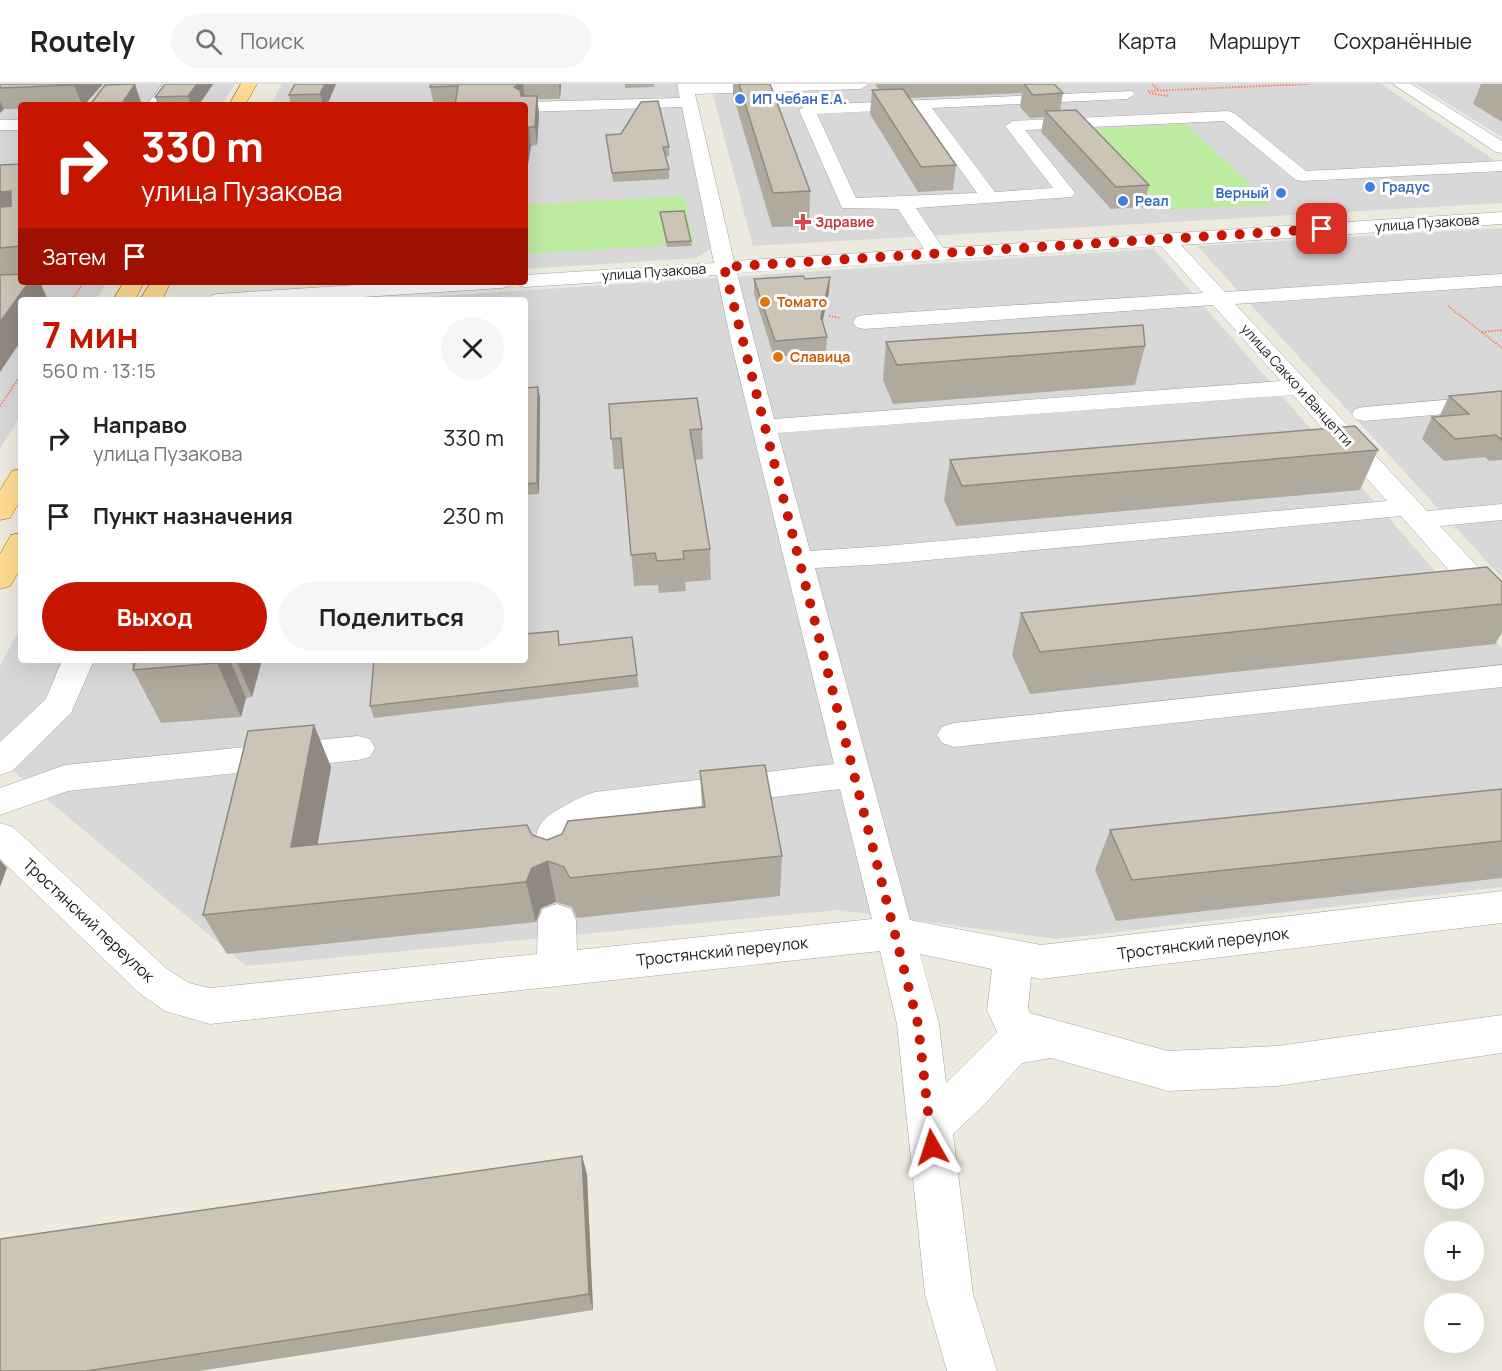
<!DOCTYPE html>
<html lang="ru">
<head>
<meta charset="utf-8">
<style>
	:root { --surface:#fff; --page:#f6f6f6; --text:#222; --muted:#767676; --line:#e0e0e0; --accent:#c61600 }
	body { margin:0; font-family:Manrope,sans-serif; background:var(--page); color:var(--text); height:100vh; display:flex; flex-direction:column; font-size:22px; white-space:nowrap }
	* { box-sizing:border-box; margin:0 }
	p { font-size:20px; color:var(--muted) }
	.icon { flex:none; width:33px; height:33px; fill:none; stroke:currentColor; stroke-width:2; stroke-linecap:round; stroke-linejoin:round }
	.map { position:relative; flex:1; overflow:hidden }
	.drawer { position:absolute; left:18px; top:213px; width:510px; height:366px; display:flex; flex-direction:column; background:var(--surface); border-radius:6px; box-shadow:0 6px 24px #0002 }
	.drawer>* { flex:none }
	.banner { position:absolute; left:18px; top:18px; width:510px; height:183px; border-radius:6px; box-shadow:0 6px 24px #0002; background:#c61600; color:#fff; overflow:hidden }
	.controls { position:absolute; left:1424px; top:1065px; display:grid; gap:12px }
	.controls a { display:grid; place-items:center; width:60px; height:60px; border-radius:50%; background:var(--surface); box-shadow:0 6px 24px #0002; font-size:30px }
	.pin { position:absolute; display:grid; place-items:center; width:51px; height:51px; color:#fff; margin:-26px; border-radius:12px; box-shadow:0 3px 9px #0006 }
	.me { position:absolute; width:66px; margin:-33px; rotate:354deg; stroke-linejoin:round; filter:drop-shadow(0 0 4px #0008) }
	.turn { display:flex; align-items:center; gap:21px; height:126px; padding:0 24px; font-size:27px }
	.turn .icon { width:78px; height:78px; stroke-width:2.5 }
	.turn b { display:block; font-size:42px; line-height:51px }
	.then { display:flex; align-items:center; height:57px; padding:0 24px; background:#0003; gap:12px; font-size:22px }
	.round { display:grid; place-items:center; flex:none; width:63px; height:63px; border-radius:32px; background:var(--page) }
	.headline { display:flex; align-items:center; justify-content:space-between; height:102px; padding:0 24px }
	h1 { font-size:36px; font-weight:700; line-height:45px; color:var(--accent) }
	.primary-button { display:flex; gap:12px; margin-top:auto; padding:12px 24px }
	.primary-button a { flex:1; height:69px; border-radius:36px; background:var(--accent); color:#fff; font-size:24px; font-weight:700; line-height:69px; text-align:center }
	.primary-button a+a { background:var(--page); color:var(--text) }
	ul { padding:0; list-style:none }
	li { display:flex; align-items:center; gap:18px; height:78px; padding:0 24px }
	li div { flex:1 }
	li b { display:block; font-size:22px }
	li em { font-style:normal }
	header { display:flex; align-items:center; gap:36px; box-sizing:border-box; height:84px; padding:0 30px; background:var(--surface); border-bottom:2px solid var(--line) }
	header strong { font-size:28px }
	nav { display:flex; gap:33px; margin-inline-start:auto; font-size:21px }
	.search { width:420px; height:54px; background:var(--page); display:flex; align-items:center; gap:15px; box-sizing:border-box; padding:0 21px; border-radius:33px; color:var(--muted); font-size:22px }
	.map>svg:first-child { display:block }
</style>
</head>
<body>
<header>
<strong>Routely</strong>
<div class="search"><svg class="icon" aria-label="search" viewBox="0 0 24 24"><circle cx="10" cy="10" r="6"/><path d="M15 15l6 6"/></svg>Поиск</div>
<nav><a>Карта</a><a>Маршрут</a><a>Сохранённые</a></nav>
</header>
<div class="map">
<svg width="1502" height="1287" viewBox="0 0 1502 1287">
	<rect width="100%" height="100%" fill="#edeadf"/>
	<path fill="#d9d8d8" d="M0 0H235L222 21H21V198H107L96 216H21V331L0 364Z
		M282 0H677L712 162 710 165 697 174 525 185V21H271Z
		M710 0H1381L1502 81V119L753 162Z
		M1416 0H1502V53Z
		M1502 144V494L1197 162Z
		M1154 165 1502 564V803L1056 855 839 826 246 882 0 676V582L21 542V576H525V216H378Z"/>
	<path fill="#bdeca0" d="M1186 40 1272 121 1167 126 1087 45Z
		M684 112 694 160 525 170V121Z"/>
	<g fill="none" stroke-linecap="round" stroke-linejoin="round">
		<defs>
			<path id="minor" d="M163 0H179L163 21H150L148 19Z
				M677 0H869L861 5 695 10 734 177 924 165 898 125 842 124 799 26 807 21 1132 7 1135 10 1127 15 932 24 995 108 1053 104 1005 42 1013 37 1228 27 1234 29 1306 87 1502 77V87L1302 97 1296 96 1224 37 1025 46 1072 105 1075 109 1072 113 916 124 943 164 1502 128V140L1181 161 1225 208 1502 190V202L1235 220 1427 427 1502 420V436L1440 442 1502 509V537L1491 534 1401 432 885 480 815 484 910 836 1041 861 1502 807V839L1041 895 1031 893 1028 924 1030 929 1168 967 1277 962 1502 931V969L1277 1002 1168 1007 1051 974 1022 979 984 1021 953 1050 973 1210 997 1287H947L925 1210 897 940 880 867 210 940 165 927 139 909 0 775V739L13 743 167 885 189 899 210 904 537 870 538 836 543 825 557 820 571 825 576 836 577 866 872 835 840 705 603 734 572 754 573 780 568 790 555 795 542 790C535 778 532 754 540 741 547 729 581 712 595 708L834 680 731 258 717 191 525 203 518 201 515 198H525V191L714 179 682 23 525 28V21H519L525 18 680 14ZM917 25 977 109 856 114 817 30ZM1161 162 1203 209 864 231 856 233 853 238 856 243 864 245 1213 221 1281 297 774 335 737 189ZM1293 311 1387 417 885 462 810 467 778 349ZM920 870 992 885 987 926 997 948 946 999 939 940Z
				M1393 0H1411L1502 57V69L1496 68Z
				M0 36H21V46H0Z
				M403 198H512L509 202 502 204 316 216H206L210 212 217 210Z
				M1502 311V325L1364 337 1355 335 1352 330 1355 325 1364 323Z
				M62 576H94L71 629 12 687 0 691V658L46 615Z
				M1502 581V603L954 663 942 659 937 651 942 643 954 639Z
				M358 652 370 655 375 664 370 673 358 676 68 707 0 731V704L65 681Z"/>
			<path id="major" d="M241 0H257L245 21H229Z
				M124 198H144L135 216H113Z
				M151 198H171L162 216H140Z
				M21 385V415L10 434 0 436V406L12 387Z
				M21 449V484L10 502 0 505V470L11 451Z"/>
		</defs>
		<use href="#minor" stroke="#a2a2a2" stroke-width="1"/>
		<use href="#major" stroke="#927100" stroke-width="1"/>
		<path stroke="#ff815f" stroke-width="2" stroke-dasharray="1.5 1.5" stroke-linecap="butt" d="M1152 0 1159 6
			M1148 7 1309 0
			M1149 9 1168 12
			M72 216 82 201
			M1448 222 1502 264
			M829 232 840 234
			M1482 248 1502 246
			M0 322 21 291"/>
		<use href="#minor" fill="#fff" fill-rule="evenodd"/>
		<use href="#major" fill="#ffdc93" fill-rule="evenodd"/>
	</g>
	<path fill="#b0a99e" d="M0 0H103L84 21H21V25H4L0 29Z
		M213 0 199 21H158L155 13Z
		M336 0 327 21H291L289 11Z
		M431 0H561L560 15H537L539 30 537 61 531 62 527 87 455 20 434 21 430 3Z
		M625 0H654V3L625 4Z
		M733 0H770L810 107 809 142 772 143 733 11Z
		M875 0H1054L1063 9 1060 27 1149 101 1144 123 1111 125 1041 48 1044 33 1030 34 1020 23 1022 9 909 14 956 81 953 106 918 108 870 30 872 6H879Z
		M1481 0H1502V38L1473 20Z
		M621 50 669 63V72H665L669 85V95L613 98 606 51Z
		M21 80V198L0 288V81Z
		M660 128 691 157 692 162 667 163Z
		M754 195H805L829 208 822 238 827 253 826 269 774 273 754 210Z
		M886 258 1145 262 1135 301 893 320 883 296Z
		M538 303 540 314 539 410 525 411V304Z
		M1502 307V376L1489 377 1485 373 1444 377 1422 355 1432 333H1439L1449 312Z
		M609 320 702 345 703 375 695 376 710 465 711 496 685 498 686 507 659 509 658 501 634 502 624 385H614Z
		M1378 366 1360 406 956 442 944 416 950 376Z
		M1502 498V549L1495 560 1030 610 1012 571 1021 529Z
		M560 560 637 591 639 603 374 634 370 622Z
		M130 576H262L252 613 246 614 241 633 161 639 133 586V583Z
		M314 641 331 683 317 761 532 751 547 756 702 724 700 687 782 772 780 812 577 834 572 823 556 818 541 824 536 838 227 870 203 831Z
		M1502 705V794L1116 837 1095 786 1110 746Z
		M582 1072 587 1091 593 1226 199 1287H0Z"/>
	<path fill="#908981" d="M75 0H103L84 21H82L74 1Z
		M135 0 142 21H121Z
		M197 0H213L199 21H191L188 12Z
		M325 0H336L327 21H323L320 10Z
		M520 0H523L525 16 514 3Z
		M559 0H561L560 15Z
		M537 12 539 30 537 61 535 43Z
		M0 17 4 25 0 29Z
		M529 43 531 62 527 87H525V66Z
		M11 107 21 130 0 135V108Z
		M830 193 829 208 820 249 821 233Z
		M29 198H40L48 216H21V257L0 288V238Z
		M538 303 540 314 539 410 537 399Z
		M218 576H230L246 614 241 633 217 579Z
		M236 576H262L252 613Z
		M314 641 331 683 310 804 291 763Z
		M0 776 7 784 0 803Z
		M548 777 556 818 541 824 536 838 526 798 532 784Z
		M582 1072 587 1091 593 1226 589 1210Z"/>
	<path fill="#cdc4b8" stroke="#908981" stroke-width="1.5" d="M0 0H75L74 1 0 4Z
		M135 0 121 21H90L105 1Z
		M165 0H197L188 12 155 13Z
		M295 0H325L320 10 289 11Z
		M431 0H520L514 3 520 6 521 12H537L535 43H529L525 66V21H455L458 2 430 3Z
		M739 0H770L810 107 773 109Z
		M1024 0H1054L1063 9 1033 11Z
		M903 5 956 81 921 83 872 6Z
		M658 17 669 63H663L669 85 612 89 606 51 621 50 641 18Z
		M1076 26 1149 101 1116 103 1045 27Z
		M21 80V162L0 164V123L11 122V107L0 108V81Z
		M684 127 691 157 667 158 660 128Z
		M21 190V198H29L0 238V191Z
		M803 192 805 195 830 193 821 233 827 253 775 257 754 195Z
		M1143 241 1145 262 897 281 886 258Z
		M538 303 537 399 525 400V304Z
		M1502 307V356L1496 351 1455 355 1432 333 1469 330 1449 312Z
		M697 314 702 345 690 346 710 465 683 467 684 475 657 477 655 469 631 471 621 354 611 355 609 320Z
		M1355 342 1378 366 962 402 950 376Z
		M1487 483 1502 498V520L1040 568 1021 529Z
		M558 547 559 561 632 553 637 591 370 622 374 576H525V550Z
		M136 576H218L217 579 133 586Z
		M314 641 291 763 527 741 532 751 547 756 562 750 568 737 705 723 700 687 765 681 782 772 570 794 564 783 548 777 532 784 526 798 203 831 248 647Z
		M1502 705V757L1132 796 1110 746Z
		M582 1072 589 1210 86 1287H0V1155Z"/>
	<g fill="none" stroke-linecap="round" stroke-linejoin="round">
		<path stroke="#c61600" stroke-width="10" stroke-dasharray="0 18" d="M932 1063 918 940 724 183 1322 145"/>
	</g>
	<g fill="#3f7fe0" stroke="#fff" stroke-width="2">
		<circle cx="740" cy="15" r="6"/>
		<circle cx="1370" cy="103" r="6"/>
		<circle cx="1281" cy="109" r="6"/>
		<circle cx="1123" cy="117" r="6"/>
	</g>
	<path fill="#e0444e" stroke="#fff" stroke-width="2" d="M800 129h6v6h6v6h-6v6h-6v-6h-6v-6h6z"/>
	<g fill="#e8710a" stroke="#fff" stroke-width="2">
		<circle cx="765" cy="218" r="6"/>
		<circle cx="778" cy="273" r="6"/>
	</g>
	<g text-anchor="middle" stroke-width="6" stroke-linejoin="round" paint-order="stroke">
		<g font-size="14" font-weight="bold" fill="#366cbe" stroke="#fff" text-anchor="start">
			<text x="752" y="20">ИП Чебан Е.А.</text>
			<text x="1382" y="108">Градус</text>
			<text x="1269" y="114" text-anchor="end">Верный</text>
			<text x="1135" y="122">Реал</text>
		</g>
		<g font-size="14" font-weight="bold" fill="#be3a42" stroke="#fff" text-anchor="start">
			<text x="815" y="143">Здравие</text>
		</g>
		<g font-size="14" fill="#1b1b1b" stroke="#fff">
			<text transform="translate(1427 139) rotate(-4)" y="5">улица Пузакова</text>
			<text transform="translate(654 188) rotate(-4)" y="5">улица Пузакова</text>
			<text transform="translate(1297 301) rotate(48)" y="5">улица Сакко и Ванцетти</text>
		</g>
		<g font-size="14" font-weight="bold" fill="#c56008" stroke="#fff" text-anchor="start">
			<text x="777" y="223">Томато</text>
			<text x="790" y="278">Славица</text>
		</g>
		<g font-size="16" fill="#1b1b1b" stroke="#fff">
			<text transform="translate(89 836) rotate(43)" y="6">Тростянский переулок</text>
			<text transform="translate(1203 859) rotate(-7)" y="6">Тростянский переулок</text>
			<text transform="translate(722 867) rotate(-6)" y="6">Тростянский переулок</text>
		</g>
	</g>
</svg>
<div class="controls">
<a><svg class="icon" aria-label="sound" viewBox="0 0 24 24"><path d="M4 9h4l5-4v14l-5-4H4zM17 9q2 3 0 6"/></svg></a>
<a>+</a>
<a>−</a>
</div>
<div class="pin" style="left:1322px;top:145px;background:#d93025"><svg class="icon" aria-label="arrive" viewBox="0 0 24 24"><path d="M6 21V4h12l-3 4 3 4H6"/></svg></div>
<svg class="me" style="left:932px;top:1063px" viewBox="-20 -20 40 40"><path d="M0-17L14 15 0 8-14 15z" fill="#c61600" stroke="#fff" stroke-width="4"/></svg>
<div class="banner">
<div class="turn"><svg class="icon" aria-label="right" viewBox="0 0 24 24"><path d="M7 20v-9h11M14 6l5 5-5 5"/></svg><div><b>330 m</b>улица Пузакова</div></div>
<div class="then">Затем<svg class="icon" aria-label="arrive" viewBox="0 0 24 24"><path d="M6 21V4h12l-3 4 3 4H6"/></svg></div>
</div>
<section class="drawer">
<div class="headline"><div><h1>7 мин</h1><p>560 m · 13:15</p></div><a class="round"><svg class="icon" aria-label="close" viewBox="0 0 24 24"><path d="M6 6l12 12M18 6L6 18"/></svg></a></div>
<ul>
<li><svg class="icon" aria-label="right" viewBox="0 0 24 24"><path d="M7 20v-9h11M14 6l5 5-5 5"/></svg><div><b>Направо</b><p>улица Пузакова</p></div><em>330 m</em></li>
<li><svg class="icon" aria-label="arrive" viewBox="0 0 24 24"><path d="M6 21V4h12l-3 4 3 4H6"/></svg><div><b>Пункт назначения</b></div><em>230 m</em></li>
</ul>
<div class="primary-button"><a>Выход</a><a>Поделиться</a></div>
</section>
</div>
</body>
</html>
